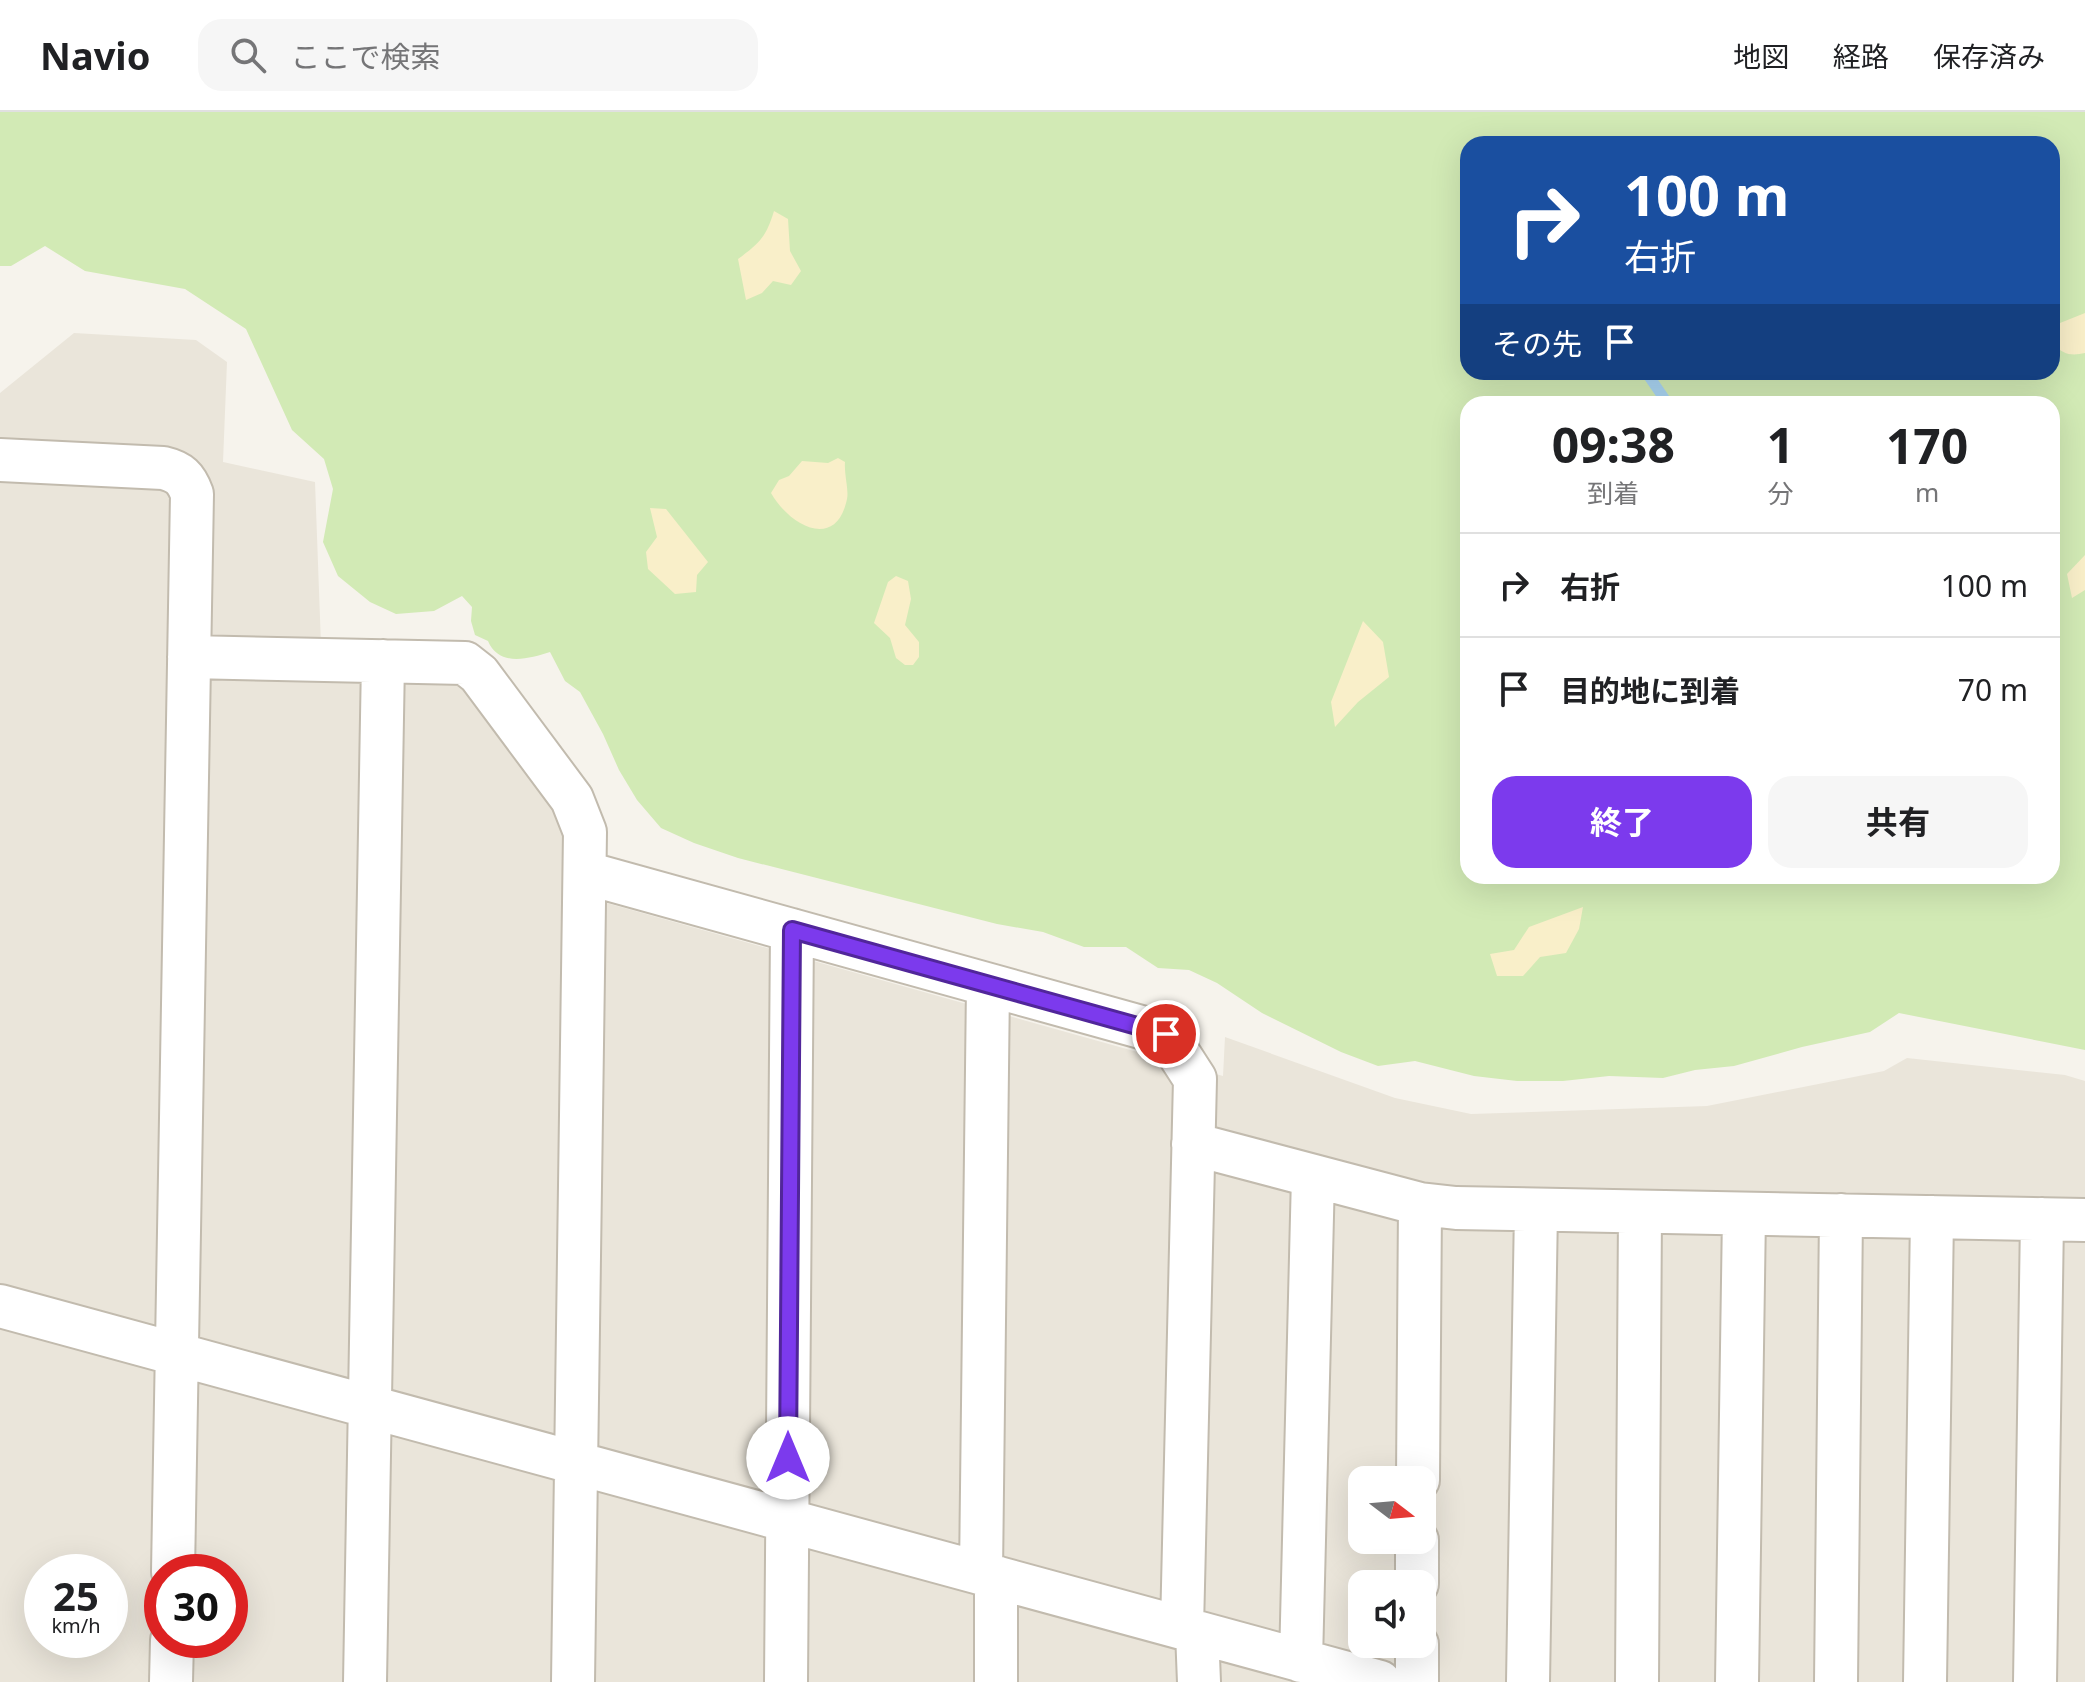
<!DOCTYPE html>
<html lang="ja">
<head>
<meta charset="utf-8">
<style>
	:root { --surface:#fff; --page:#f6f6f6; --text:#202124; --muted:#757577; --line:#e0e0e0; --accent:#7c3aed }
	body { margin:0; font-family:"Noto Sans","Noto Sans JP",sans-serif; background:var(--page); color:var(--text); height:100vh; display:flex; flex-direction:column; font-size:30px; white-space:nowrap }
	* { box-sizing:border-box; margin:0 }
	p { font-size:26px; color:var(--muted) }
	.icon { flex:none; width:44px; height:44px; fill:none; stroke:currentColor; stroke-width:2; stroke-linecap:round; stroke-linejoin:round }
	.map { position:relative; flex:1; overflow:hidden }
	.sheet { position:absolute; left:1460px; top:284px; width:600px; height:488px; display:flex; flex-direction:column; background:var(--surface); border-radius:24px; box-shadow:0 8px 32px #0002 }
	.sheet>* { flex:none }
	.top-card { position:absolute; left:1460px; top:24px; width:600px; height:244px; border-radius:24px; box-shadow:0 8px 32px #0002; background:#1a4fa0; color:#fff; overflow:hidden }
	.needle { width:52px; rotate:106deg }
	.fabs { position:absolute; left:1348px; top:1354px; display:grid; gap:16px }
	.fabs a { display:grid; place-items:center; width:88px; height:88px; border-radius:16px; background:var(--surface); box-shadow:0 8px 32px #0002; font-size:40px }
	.speed { position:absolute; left:24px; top:1442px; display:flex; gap:16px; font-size:40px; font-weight:700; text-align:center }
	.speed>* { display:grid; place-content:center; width:104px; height:104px; border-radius:50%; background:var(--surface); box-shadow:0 8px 32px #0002; line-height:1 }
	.speed small { font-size:20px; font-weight:400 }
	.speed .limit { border:12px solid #d22; background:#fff; color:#111 }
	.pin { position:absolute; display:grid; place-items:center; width:68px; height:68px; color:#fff; margin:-34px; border:4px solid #fff; border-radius:50%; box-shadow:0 2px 8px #0007 }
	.me { position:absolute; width:88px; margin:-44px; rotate:0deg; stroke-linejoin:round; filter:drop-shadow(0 0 6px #0008) }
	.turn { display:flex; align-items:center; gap:28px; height:168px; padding:0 32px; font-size:36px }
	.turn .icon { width:104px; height:104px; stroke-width:2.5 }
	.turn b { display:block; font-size:56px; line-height:68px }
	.then { display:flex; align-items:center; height:76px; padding:0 32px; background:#0003; gap:16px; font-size:30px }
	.eta { display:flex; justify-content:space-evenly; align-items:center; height:136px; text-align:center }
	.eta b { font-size:48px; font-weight:700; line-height:56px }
	.action { display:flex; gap:16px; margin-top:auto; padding:16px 32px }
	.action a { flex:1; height:92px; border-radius:24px; background:var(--accent); color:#fff; font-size:32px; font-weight:700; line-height:92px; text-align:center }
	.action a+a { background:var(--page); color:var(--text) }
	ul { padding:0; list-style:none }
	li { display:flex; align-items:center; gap:24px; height:104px; padding:0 32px; border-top:2px solid var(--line) }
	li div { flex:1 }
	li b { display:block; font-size:30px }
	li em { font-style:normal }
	header { display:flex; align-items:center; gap:48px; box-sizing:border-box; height:112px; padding:0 40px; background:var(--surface); border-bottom:2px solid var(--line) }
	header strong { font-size:38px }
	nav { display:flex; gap:44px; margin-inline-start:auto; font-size:28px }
	.search { width:560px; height:72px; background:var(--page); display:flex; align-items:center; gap:20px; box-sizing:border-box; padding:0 28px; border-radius:24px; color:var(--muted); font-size:30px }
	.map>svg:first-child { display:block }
</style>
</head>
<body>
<header>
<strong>Navio</strong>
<div class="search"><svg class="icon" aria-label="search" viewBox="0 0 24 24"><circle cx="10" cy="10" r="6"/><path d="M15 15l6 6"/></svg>ここで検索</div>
<nav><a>地図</a><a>経路</a><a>保存済み</a></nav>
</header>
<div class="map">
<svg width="2085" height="1570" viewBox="0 0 2085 1570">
	<rect width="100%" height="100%" fill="#f6f3ec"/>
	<path fill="#eae5da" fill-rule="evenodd" d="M74 221 196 228 227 250 223 350 315 370 322 560 459 566 567 707 564 779 1223 964 1225 925 1395 986 1471 1002 1707 994 1884 959 1907 946 2065 963 2085 969V1570H0V281ZM1362 1368H1422V1428H1362ZM42 1460H110V1528H42ZM162 1460H230V1528H162ZM1362 1472H1422V1532H1362Z"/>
	<path fill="#d2eab5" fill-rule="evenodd" d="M0 0H2085V938L1899 901 1870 920 1802 935 1734 954 1695 958 1663 966 1609 964 1563 969H1517L1474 964 1415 949 1378 954 1341 940 1262 901 1217 871 1189 858 1158 856 1126 835H1084L1043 820 997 812 738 746 694 731 661 716 637 688 619 658 603 622 580 580 565 569 550 540C528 547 499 555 488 529L475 523 471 509 472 495 462 484 434 499 396 502 370 490 338 464 323 430 333 377 324 347 292 318 246 217 185 177 85 159 45 134 11 154H0ZM1468 32H2052V260H1468ZM1468 292H2052V764H1468Z"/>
	<path fill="#f9efc9" d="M774 99 788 107 790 139 801 159 791 173 773 169 762 181 746 188 738 147C760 131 766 125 774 99Z
		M2085 201V241C2072 244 2063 243 2054 232L2056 219 2060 211Z
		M838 346 845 350C844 362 849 378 847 387 836 440 789 413 771 381L779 368 789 364 802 349 828 351Z
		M650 396 666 397 708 450 697 463 696 480 675 482 648 457 646 440 657 425Z
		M2085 443V478L2072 486 2067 462Z
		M896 464 908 469 911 487 905 513 919 530V545L913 553H905L896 546 890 526 874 511 888 470Z
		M1363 509 1383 530 1389 565 1358 590 1335 615 1331 590Z
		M1583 795 1579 817 1566 841 1540 845 1523 864H1497L1490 842 1514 838 1529 815Z"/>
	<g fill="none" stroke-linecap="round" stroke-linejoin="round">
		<path stroke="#a9d4f2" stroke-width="11" d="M1646 260 1668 292"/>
		<defs>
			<path id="minor" d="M0 348 163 356C180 360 186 366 192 382L173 1460
				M189 545 465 551 479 562 572 687 585 720 573 1570
				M586 761 1166 922 1195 967 1182 1516
				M1193 1032 1420 1092 1456 1096 2085 1108
				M0 1194 1380 1570
				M1418 1368 1420 1092
				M981 1461 988 873
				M1417 1472V1428
				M1197 1520 1199 1570
				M1301 1549 1313 1064
				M171 1570 172 1528
				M365 1570 383 549
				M786 1570 792 818
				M996 1570V1465
				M1417 1570V1532
				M1528 1570 1536 1098
				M1637 1570 1640 1100
				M1737 1570 1744 1102
				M1836 1570 1841 1103
				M1925 1570 1932 1105
				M2035 1570 2042 1107"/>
		</defs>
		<use href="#minor" stroke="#c2bbae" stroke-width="46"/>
		<use href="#minor" stroke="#fff" stroke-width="42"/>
	</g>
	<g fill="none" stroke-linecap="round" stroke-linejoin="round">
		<defs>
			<path id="route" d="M788 1346 792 818 1166 922"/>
		</defs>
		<use href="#route" stroke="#51269a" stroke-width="20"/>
		<use href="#route" stroke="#7c3aed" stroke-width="14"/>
	</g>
</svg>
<div class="fabs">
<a><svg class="needle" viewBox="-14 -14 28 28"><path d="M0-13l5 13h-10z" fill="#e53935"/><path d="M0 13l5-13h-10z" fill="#757577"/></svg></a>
<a><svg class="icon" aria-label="sound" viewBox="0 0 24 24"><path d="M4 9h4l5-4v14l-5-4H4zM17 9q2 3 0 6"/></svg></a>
</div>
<div class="speed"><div>25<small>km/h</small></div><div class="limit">30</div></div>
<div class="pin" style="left:1166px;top:922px;background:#d93025"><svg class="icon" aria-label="arrive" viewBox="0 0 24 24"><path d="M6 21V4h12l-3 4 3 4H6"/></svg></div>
<svg class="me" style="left:788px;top:1346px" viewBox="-20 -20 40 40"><circle r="19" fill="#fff"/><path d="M0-13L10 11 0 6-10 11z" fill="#7c3aed"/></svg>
<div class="top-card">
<div class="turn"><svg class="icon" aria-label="right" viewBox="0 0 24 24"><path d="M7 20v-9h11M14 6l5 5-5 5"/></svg><div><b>100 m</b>右折</div></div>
<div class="then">その先<svg class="icon" aria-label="arrive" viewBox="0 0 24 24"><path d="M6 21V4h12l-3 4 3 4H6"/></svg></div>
</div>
<section class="sheet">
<div class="eta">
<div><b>09:38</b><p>到着</p></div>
<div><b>1</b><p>分</p></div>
<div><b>170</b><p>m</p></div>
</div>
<ul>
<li><svg class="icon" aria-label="right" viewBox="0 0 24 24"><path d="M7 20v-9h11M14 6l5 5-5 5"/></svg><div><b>右折</b></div><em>100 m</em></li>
<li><svg class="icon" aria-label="arrive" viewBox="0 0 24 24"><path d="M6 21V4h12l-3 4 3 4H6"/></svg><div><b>目的地に到着</b></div><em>70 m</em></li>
</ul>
<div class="action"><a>終了</a><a>共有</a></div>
</section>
</div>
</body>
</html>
